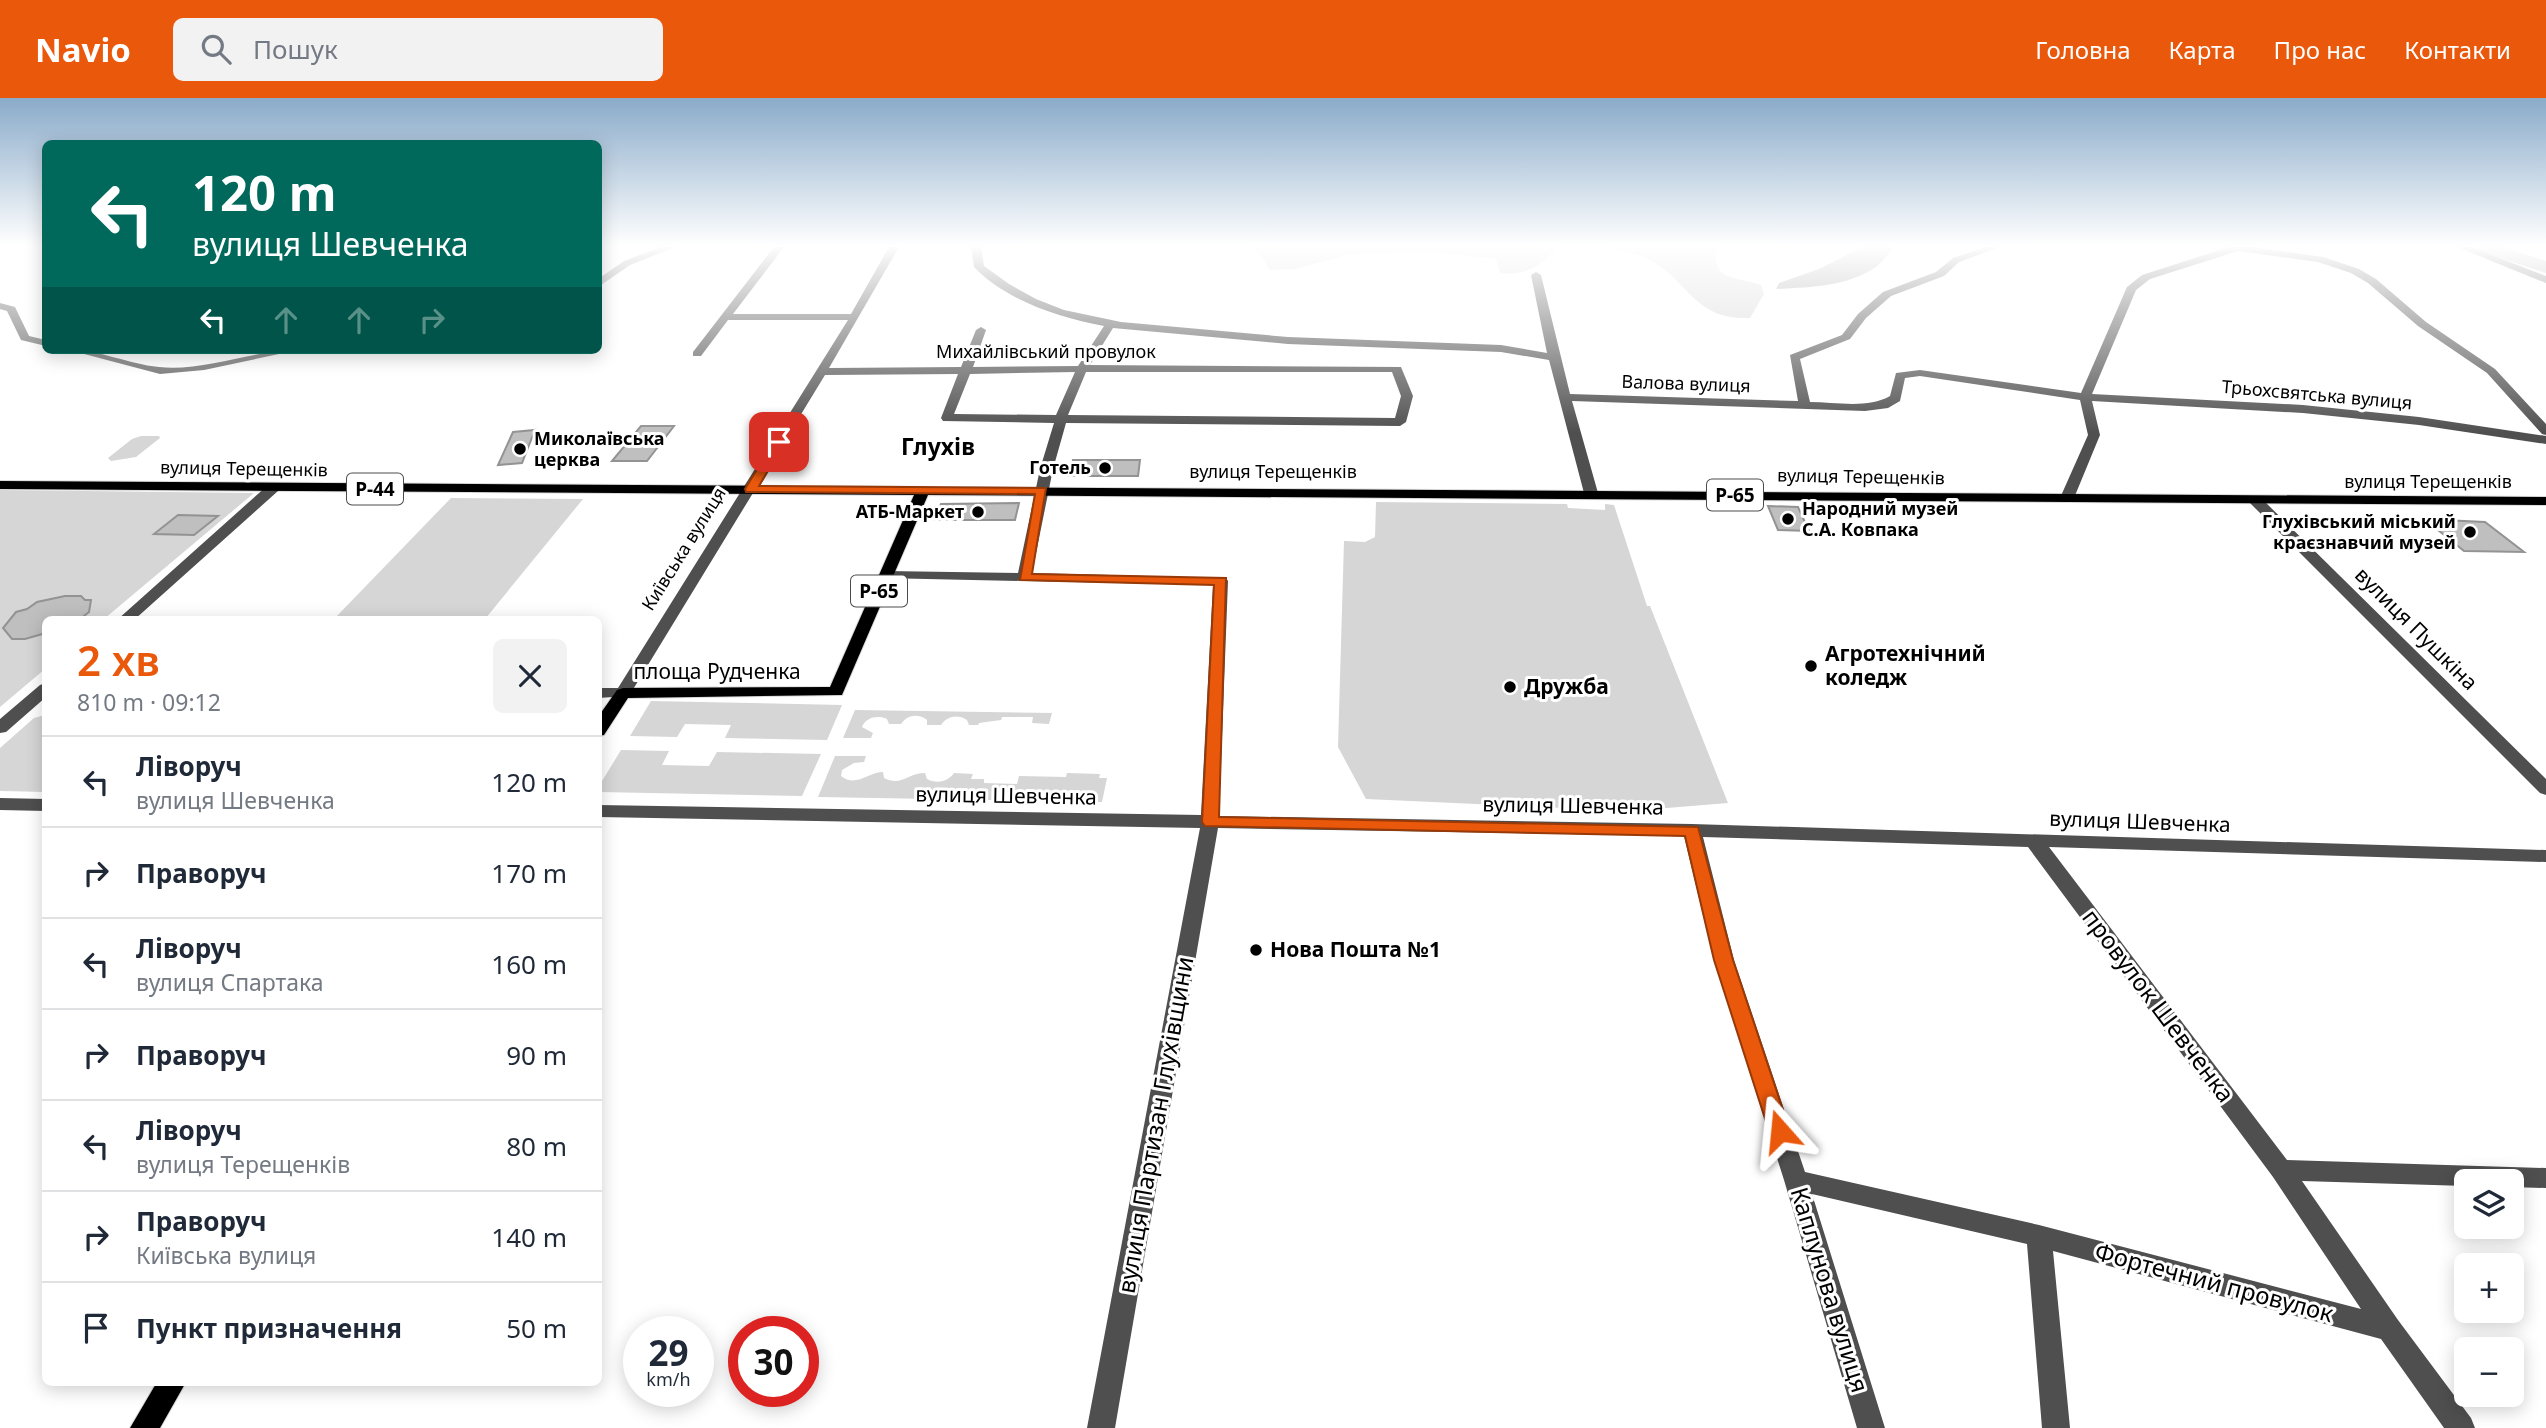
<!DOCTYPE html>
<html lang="uk">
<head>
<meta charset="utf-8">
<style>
	:root { --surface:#fff; --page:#f2f2f3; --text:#1f2937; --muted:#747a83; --line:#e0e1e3; --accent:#ea580c }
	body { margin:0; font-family:"Noto Sans",sans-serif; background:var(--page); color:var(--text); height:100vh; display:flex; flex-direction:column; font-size:26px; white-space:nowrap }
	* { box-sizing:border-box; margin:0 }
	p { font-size:23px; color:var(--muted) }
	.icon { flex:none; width:38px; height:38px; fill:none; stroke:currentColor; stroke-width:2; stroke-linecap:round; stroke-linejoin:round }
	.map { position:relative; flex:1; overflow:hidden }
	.drawer { position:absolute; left:42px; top:518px; width:560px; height:770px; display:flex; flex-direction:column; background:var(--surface); border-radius:10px; box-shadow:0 4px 18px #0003 }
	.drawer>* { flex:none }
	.top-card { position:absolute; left:42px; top:42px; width:560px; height:214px; border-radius:10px; box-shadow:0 4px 18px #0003; background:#00695c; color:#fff; overflow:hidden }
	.fabs { position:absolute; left:2454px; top:1071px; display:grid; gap:14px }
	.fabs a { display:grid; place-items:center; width:70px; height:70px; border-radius:10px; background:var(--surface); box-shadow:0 4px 18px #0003; font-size:35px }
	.speed { position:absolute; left:623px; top:1218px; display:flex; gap:14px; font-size:35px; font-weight:700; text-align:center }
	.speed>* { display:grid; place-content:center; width:91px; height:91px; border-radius:50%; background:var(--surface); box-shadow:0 4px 18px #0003; line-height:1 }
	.speed small { font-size:18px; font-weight:400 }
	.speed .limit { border:10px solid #d22; background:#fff; color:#111 }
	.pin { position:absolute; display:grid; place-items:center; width:60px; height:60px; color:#fff; margin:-30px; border-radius:14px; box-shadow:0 4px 10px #0006 }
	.me { position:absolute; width:77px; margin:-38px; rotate:342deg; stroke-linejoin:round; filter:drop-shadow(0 0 5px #0008) }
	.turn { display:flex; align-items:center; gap:24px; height:147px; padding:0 35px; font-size:32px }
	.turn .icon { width:91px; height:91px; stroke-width:2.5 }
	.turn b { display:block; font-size:49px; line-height:60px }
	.lanes { display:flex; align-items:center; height:66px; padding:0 35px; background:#0003; justify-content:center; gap:35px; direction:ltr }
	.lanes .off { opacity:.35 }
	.round { display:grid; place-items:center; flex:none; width:74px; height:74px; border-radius:10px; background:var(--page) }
	.overview { display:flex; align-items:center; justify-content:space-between; height:119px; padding:0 35px }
	h1 { font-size:42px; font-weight:600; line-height:52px; color:var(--accent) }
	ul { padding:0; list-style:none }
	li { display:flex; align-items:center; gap:21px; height:91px; padding:0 35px; border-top:2px solid var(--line) }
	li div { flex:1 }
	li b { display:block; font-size:26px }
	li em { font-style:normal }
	header { display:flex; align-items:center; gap:42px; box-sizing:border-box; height:98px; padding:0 35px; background:var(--accent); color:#fff }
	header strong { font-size:33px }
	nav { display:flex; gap:38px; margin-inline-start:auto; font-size:24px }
	.search { width:490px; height:63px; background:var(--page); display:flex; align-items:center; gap:18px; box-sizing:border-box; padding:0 24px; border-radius:10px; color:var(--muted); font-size:26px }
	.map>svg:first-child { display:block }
</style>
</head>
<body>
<header>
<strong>Navio</strong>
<div class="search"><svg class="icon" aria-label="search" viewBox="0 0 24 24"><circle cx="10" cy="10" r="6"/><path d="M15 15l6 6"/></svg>Пошук</div>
<nav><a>Головна</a><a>Карта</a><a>Про нас</a><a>Контакти</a></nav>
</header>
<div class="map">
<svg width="2546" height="1330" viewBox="0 0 2546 1330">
	<rect width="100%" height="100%" fill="#fff"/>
	<path fill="#d6d6d6" d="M1249 149H1557C1541 168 1526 178 1500 175L1496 161 1433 154 1372 155 1347 157 1296 171 1270 172 1260 156Z
		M1604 149H1716C1711 184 1736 178 1761 187L1764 196 1750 220C1696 222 1691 187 1651 162 1638 154 1618 153 1604 149Z
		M141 338H159L160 340 136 359 111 363 108 360 132 341Z
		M0 392 254 395 104 521 46 522 45 571 0 609Z
		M451 400 583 401 485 521H334Z
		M1376 404 1567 406 1568 410 1605 412V406L1614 407 1647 508H1650L1728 705 1630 713 1366 701 1338 649 1344 443 1365 444 1375 439Z
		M651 603 842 607 827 642 725 640 731 627 685 626 677 639 630 638Z
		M855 612 1052 615 1049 626 1032 625 1033 619H1002L1001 622 979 625 978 627H969L967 622C958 616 947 618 941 627H927V622C918 615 907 617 901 626H889L887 621C878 617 866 619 862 629L873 635 871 640H843Z
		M45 617V694L0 693V650L34 620Z
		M621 652 669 653 662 667 709 668 717 654 821 656 802 698 599 694V688Z
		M835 658H866L864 664 854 665 842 672 841 678C856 690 868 674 883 674L884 680C902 689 907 675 925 675L927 681C936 686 948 684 954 675L973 676 971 681H984V685L1017 686 1019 678 1066 679 1067 675 1100 676 1099 680H1107L1102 704 818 699Z"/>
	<path fill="#9d9d9d" d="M1862 149H1894C1888 155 1883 164 1876 169 1845 189 1812 189 1776 191L1779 185 1819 171Z"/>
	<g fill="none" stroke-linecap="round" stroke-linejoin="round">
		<path fill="#9d9d9d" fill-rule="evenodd" d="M2476 149H2503L2546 163V175L2479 153Z"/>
	</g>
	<path fill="#bfbfbf" stroke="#939393" stroke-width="2" d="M641 328H674L647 363H612Z
		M535 332 522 365 498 367 513 334Z
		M1073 362H1140L1138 378H1069Z
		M1019 405 1015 422H935L941 406Z
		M1768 408 1798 409 1809 433 1778 432Z
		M178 417 218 418 194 437 154 436Z
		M2443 422 2485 424 2524 454 2464 453 2427 423Z
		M65 498H81L85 502H91L89 514 79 522H46V535L25 541H12L3 530 16 514 27 511 37 504Z"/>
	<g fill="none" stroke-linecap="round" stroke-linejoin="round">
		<defs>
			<path id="major" d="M0 383 2546 399V407L928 397 842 597 628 600 604 637 598 638V619L617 592 623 590 830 589 914 397 0 391Z
				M157 1284H186L160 1330H130Z"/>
		</defs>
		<use href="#major" stroke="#dbdbdb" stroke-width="2"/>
		<path fill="#4f4f4f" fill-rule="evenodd" d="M661 149H675L630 167 598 189V181L624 163Z
			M774 149H784L733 216H851L889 149H899L829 270 961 269 976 232 981 229 986 232 973 269 1078 268 1104 228C1058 219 1007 203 974 169L971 149H981L984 168 1009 186 1036 201 1064 212 1121 224 1288 239 1501 247 1547 255 1531 177 1536 174 1541 177 1570 296 1798 303 1790 257 1842 237 1858 216 1883 194 1936 174 1953 160 1986 149H2000L1959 164 1944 178 1891 198 1866 220 1850 241 1800 261 1810 304C1835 304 1868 311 1890 298L1896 275 1920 272 2081 295 2127 189 2142 177 2229 149H2253L2323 159 2359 171 2376 181 2426 224 2495 271 2546 326V337L2542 336 2487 275 2418 228 2368 185 2351 175 2318 164 2238 153 2150 181 2136 192 2092 296 2303 307 2419 319 2546 338V346L2419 327 2303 315 2092 303 2100 337 2074 400 2067 404 2060 400 2088 337 2080 302 1920 278 1905 280 1900 303 1888 310 1865 313 1572 303 1598 395 1591 399 1584 395 1549 262 1501 254 1288 246 1113 230 1090 267 1401 269 1413 298 1406 324 1400 328 1066 325 1053 371 1032 475 1226 480 1228 483 1219 718 1692 726 2546 752V764L2049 749 2287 1062 2546 1070V1090L2511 1089V1083H2466V1088L2302 1083 2398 1222 2471 1320 2475 1330H2444L2381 1241 2053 1153 2070 1330H2042L2027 1146 1812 1096 1885 1330H1857L1784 1082 1714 862 1684 738 1218 730 1115 1330H1087L1200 730 598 719V707L1201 717 1213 487 881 480 879 477 886 473 1018 475 1040 371 1054 325 943 323 941 320 958 276 825 277 629 598 598 600V590H618L848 222H728L701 258H693V254ZM1075 274 1056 317 954 316 970 276ZM1086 274H1392L1401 298 1395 320 1068 317ZM1703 739 2028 749 2273 1079 2361 1211 2039 1127 1805 1074 1734 862Z
			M2457 149H2471L2546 178V185Z
			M0 205 15 209 29 238 46 242V248L21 242 7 213 0 211Z
			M69 252C101 252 128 266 159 269 202 274 253 252 298 252L204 272 160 276Z
			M273 386 280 390 278 393 134 522H117L268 387Z
			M2255 398 2260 399 2546 681V697L2540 695 2250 405V399Z
			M46 585V599L6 634 0 635V621L40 587Z
			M0 700 46 701V713L0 712Z"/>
		<use href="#major" fill="#000" fill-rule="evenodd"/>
	</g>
	<linearGradient id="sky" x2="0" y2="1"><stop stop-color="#8aabca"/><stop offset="0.44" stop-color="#fff"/><stop offset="1" stop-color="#fff" stop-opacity="0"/></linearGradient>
	<rect width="2546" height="335" fill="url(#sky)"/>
	<path fill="#ea580c" stroke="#983908" stroke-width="2" d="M779 341 785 344 759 388 1046 390 1032 476 1226 480 1219 719 1698 729 1733 862 1790 1033 1787 1039 1780 1042 1772 1039 1769 1033 1714 862 1685 738 1205 728 1202 724 1214 487 1020 482 1035 396 746 394 745 391 774 344Z"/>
	<g fill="#000" stroke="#fff" stroke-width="2.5">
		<circle cx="520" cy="351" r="7"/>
		<circle cx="1105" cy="370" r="7"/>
		<circle cx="978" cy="414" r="7"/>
		<circle cx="1788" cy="421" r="7"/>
		<circle cx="2470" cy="434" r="7"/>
		<circle cx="1811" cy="568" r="7"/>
		<circle cx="1510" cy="589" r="7"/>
		<circle cx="1256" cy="852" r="7"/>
	</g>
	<g text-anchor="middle" stroke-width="6" stroke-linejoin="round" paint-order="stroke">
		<g font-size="18" fill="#000" stroke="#fff">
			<text x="1046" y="260">Михайлівський провулок</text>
			<text transform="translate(1686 286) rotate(2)" y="6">Валова вулиця</text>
			<text transform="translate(2317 297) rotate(5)" y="6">Трьохсвятська вулиця</text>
			<text transform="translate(244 371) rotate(1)" y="6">вулиця Терещенків</text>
			<text x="1273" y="380">вулиця Терещенків</text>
			<text transform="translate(1861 379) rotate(1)" y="6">вулиця Терещенків</text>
			<text x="2428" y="390">вулиця Терещенків</text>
			<text transform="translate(684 451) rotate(-58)" y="6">Київська вулиця</text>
		</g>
		<g font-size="18" font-weight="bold" fill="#000" stroke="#fff" text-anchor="end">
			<text x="534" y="347" text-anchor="start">Миколаївська<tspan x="534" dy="21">церква</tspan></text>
			<text x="1091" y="376">Готель</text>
			<text x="1802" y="417" text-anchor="start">Народний музей<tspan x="1802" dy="21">С.А. Ковпака</tspan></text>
			<text x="964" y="420">АТБ-Маркет</text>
			<text x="2456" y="430">Глухівський міський<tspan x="2456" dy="21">краєзнавчий музей</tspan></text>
		</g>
		<g fill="#fff" stroke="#4c4c4c" stroke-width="2">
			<rect x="347" y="375.5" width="56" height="31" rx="5"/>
			<rect x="1707" y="381.5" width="56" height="31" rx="5"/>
			<rect x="851" y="477.5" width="56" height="31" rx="5"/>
		</g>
		<g font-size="19" font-weight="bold" fill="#000">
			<text x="375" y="398">Р-44</text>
			<text x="1735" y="404">Р-65</text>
			<text x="879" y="500">Р-65</text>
		</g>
		<g font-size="21" fill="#000" stroke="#fff">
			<text transform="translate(2416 531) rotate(45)" y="7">вулиця Пушкіна</text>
			<text x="717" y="581">площа Рудченка</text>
			<text transform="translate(1006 698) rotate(1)" y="7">вулиця Шевченка</text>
			<text transform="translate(1573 708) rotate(1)" y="7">вулиця Шевченка</text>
			<text transform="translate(2140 724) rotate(2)" y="7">вулиця Шевченка</text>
		</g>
		<g font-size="21" font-weight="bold" fill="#000" stroke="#fff" text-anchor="start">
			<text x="1825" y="563">Агротехнічний<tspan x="1825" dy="24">коледж</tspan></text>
			<text x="1524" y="596">Дружба</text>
			<text x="1270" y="859">Нова Пошта №1</text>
		</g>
		<g font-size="23" font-weight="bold" fill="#000" stroke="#fff">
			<text x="938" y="357">Глухів</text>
		</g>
		<g font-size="24" fill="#000" stroke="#fff">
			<text transform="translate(2158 908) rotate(53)" y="8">провулок Шевченка</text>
			<text transform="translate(1156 1027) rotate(-80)" y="8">вулиця Партизан Глухівщини</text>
			<text transform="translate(2214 1185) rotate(15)" y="8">Фортечний провулок</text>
			<text transform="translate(1829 1192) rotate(73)" y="8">Каплунова вулиця</text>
		</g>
	</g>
</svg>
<div class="fabs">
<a><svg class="icon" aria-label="layers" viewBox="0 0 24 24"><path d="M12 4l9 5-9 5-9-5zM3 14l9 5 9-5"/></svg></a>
<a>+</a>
<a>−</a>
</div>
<div class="speed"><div>29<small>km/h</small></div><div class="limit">30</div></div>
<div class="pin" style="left:779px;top:344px;background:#d93025"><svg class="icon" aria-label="arrive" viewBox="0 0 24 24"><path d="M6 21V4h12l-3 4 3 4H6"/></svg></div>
<svg class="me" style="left:1780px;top:1033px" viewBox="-20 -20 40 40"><path d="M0-17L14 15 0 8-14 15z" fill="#ea580c" stroke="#fff" stroke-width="4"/></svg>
<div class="top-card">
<div class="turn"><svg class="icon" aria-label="left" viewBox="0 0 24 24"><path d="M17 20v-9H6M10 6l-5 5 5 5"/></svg><div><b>120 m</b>вулиця Шевченка</div></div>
<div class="lanes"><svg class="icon" aria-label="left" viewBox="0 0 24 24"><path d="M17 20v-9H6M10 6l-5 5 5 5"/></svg><svg class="icon off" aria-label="ahead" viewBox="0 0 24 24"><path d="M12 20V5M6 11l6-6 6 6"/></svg><svg class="icon off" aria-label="ahead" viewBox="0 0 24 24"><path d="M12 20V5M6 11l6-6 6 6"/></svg><svg class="icon off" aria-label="right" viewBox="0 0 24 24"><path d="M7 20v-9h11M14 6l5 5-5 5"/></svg></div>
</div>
<section class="drawer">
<div class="overview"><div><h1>2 хв</h1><p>810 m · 09:12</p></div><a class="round"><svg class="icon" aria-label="close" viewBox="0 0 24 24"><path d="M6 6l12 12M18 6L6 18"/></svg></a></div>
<ul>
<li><svg class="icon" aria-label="left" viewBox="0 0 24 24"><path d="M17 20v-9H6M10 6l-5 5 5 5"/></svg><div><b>Ліворуч</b><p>вулиця Шевченка</p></div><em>120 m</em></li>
<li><svg class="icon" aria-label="right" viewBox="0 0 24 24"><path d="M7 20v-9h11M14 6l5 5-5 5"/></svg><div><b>Праворуч</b></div><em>170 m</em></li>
<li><svg class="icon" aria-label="left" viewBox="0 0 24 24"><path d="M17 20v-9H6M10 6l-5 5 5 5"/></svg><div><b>Ліворуч</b><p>вулиця Спартака</p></div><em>160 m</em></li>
<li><svg class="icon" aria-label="right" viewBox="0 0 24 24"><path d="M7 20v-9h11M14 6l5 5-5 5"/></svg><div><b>Праворуч</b></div><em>90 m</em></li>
<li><svg class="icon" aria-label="left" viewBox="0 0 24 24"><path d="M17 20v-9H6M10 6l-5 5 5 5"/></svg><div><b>Ліворуч</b><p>вулиця Терещенків</p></div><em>80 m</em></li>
<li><svg class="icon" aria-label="right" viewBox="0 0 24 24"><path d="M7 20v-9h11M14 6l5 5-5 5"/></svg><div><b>Праворуч</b><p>Київська вулиця</p></div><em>140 m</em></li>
<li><svg class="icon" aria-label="arrive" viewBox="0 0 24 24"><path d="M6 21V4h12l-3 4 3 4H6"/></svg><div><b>Пункт призначення</b></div><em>50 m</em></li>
</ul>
</section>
</div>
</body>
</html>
